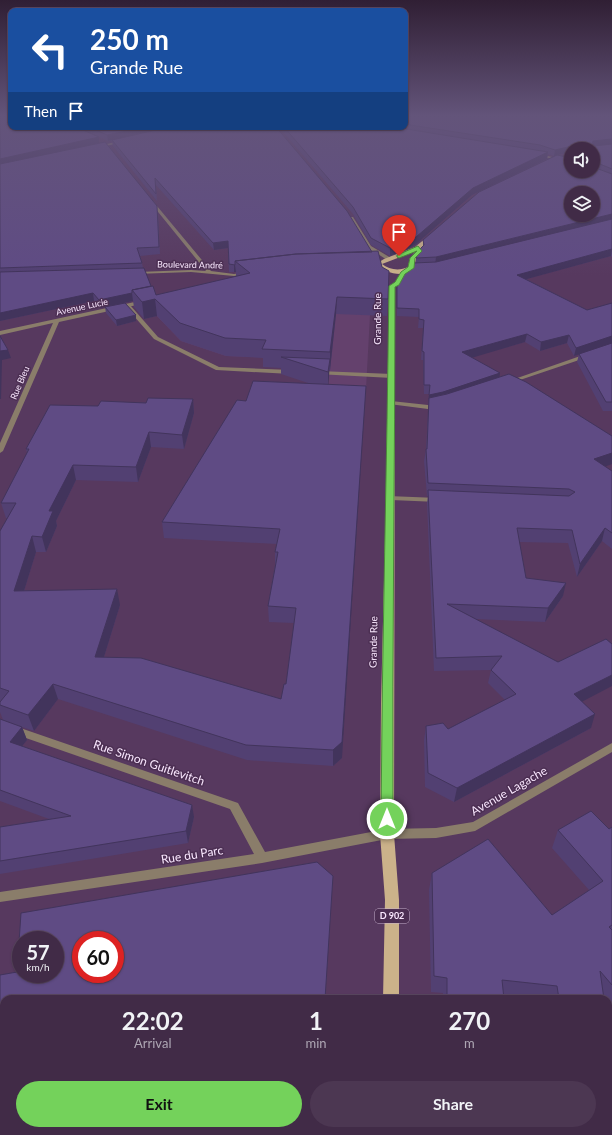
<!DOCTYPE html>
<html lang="en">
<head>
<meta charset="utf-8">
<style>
	:root { --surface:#412b47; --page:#4c3752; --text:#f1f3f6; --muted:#aea7b4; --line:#5a4760; --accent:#74d25b }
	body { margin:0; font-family:Lato,sans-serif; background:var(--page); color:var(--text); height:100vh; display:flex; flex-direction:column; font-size:15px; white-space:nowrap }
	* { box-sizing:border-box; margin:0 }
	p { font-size:13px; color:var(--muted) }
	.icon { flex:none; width:22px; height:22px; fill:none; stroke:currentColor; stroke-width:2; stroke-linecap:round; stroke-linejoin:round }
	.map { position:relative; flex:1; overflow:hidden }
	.details { position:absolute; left:0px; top:995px; width:612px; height:140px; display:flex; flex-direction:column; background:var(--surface); border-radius:12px 12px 0 0; box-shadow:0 1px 3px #0004,0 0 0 1px var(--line) }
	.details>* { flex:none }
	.top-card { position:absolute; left:8px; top:8px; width:400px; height:122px; border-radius:8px; box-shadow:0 1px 3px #0004,0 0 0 1px var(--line); background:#1a4fa0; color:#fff; overflow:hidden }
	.buttons { position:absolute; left:564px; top:142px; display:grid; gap:8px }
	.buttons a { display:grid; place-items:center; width:36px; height:36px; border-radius:50%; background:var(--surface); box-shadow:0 1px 3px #0004,0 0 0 1px var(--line); font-size:20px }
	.speed { position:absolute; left:12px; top:931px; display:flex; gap:8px; font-size:20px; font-weight:700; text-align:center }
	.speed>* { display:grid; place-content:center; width:52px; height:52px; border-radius:50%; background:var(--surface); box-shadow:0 1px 3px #0004,0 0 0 1px var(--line); line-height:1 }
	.speed small { font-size:10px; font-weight:400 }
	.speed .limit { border:6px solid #d22; background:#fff; color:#111 }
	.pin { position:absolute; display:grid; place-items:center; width:34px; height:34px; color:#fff; margin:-41px -17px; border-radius:50% 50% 50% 0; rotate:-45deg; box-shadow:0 0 4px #0007 }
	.pin .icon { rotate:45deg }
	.me { position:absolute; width:44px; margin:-22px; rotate:0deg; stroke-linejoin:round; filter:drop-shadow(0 0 3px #0008) }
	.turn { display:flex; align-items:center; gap:14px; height:84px; padding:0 16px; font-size:18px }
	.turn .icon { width:52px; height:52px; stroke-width:2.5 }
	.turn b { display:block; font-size:28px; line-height:34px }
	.then { display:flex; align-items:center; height:38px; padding:0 16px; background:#0003; gap:8px; font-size:15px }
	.eta { display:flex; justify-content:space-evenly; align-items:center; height:68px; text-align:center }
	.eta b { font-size:24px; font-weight:700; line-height:28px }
	.primary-button { display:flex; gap:8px; margin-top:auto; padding:8px 16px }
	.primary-button a { flex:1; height:46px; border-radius:24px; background:var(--accent); color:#111; font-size:16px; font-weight:700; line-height:46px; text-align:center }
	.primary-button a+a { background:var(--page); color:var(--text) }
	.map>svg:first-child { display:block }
</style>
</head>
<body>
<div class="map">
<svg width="612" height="1135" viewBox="0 0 612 1135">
	<rect width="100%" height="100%" fill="#57395f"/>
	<path fill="#64416d" d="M334 308 370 315 366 389 327 388 331 360 226 356 181 341 154 313Z
		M608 1083H612V1135H434V1131H608Z"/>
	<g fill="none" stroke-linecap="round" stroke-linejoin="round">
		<path fill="#8a7d6a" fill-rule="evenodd" d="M126 305H130L158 337 219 367 291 370 294 372 291 374 216 370 154 339 126 307Z
			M319 371 392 374 395 376 392 378 317 374V372Z
			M388 496 438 498 442 500 438 502 391 500 387 498Z"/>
		<path fill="#8a7d6a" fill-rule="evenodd" d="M123 140 124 142 97 148 95 147Z
			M537 153 571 162V164L536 155Z
			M150 200H152L211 271 234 274 247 272 249 273V274L234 276 191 272 135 274V273L137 272 191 270 206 271 150 202Z
			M349 217H353L371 246 391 258V260H387L375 252 380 260 376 261 349 218Z
			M144 300 146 301V303L59 322 3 451 0 453V443L53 323 0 335V331Z
			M589 353 591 354V356L511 383 509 384 506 382Z
			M391 401 428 405 439 403 442 405 441 406 428 409 389 404 388 403Z
			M0 721 238 803 265 852 387 829 436 828 473 822 612 743V752L475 831 436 838 387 839 262 863 0 902V892L254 854 230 809 0 729Z"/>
		<path fill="#cbb28a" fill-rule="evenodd" d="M432 233 435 235 421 248 422 251C420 253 417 256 416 259 415 262 415 266 414 268 407 279 383 273 376 264L384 259 415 247ZM416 251 410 258 408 267C400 271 389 270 382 264Z
			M392 284 395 286 394 834 399 900V999H383L385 900 380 834 381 704 386 498 389 286Z
			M379 1131H397V1135H379Z"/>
	</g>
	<path fill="#524072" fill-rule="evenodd" d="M0 116 99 137V143L158 213 160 254 140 256 142 263 143 268 151 286 156 295 236 277V272H229L228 248 214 250 156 185 157 201 113 146 112 141H108L77 127H276L388 299 387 316 336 314 330 370H329L328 384 342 758 333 766 247 760 58 699 34 731 22 727 27 740 22 746 194 817 188 843 0 874V827L49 819 0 801V719L3 720 0 712V531L8 518H6L1 503 27 453 26 449 98 406 193 399 194 413 184 449 151 447 138 482 76 480 56 521 57 526 46 552H36L24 591 120 605 104 657 281 699 286 684 294 623 269 622 268 606 275 565V552L277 544 164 538 162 522 246 401 308 383 281 374V368L263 367V358L226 356 181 341 157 316 144 319 134 307 133 301 100 308 94 301 0 321Z
		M405 116H612V257L611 256 526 279 587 310 612 303V411H603L577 362 579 354 574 356 567 343 540 351 525 342 472 357 499 377 605 467 612 471V549L602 541 577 577 568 543 519 542 526 578 563 596 545 622 475 619 582 701 591 728 454 802 425 787 424 740 426 726 448 729 505 700 488 683 491 670 434 671 427 503 428 496H427L424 461 426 449 429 394H424L423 360H421L423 328H418L419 317 397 316V280L416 263V258L423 246V240L566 157V153L554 156 548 154 547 159 472 195 415 245 390 256 371 245 353 214 279 127H405ZM571 149H593L571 171Z
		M105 307 136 321 117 326 106 313Z
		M612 827V1010L608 1006V999H528L504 996V999H443V993L431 992 429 890 432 873 552 915 589 890 552 848 558 830 609 829Z
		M332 891 325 999H4V1050L0 1051V975L17 972Z
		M433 1131H578L576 1135H434Z"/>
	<path fill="#42345c" d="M408 122 407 128 402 130V127H405V123Z
		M147 127H174L108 141 107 135Z
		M99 137V143L0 166V159Z
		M612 139V145L592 148V144L593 141Z
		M572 146 571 153H566L554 156 555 150Z
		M548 152 547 159 472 195 415 245 390 256V248L473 188Z
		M612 214V219L435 265 436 257Z
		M228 241V248L214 250 213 243Z
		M612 249 611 256 516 282 517 275Z
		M234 265H235L236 272H234Z
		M93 293 94 301 0 321V313Z
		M132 293 133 301 100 308 99 300Z
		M337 297 336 314 330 370V352Z
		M155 299 157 316 144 319 142 302Z
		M136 315V321L117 326 116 320Z
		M527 334 525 342 461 361 462 352Z
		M569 335 567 343 540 351 541 342Z
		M612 336V344L574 356 576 348Z
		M8 350 11 358 2 360 1 399H0V351Z
		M330 359 329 377 328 390V372Z
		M500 373 499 381 429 398 428 403 429 395Z
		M193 399 194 413 184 449 182 435Z
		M365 400 342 758 333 766V750Z
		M149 432 151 447 138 482 136 467Z
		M612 453V464L591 472 594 459Z
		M73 465 76 480 56 521 57 526 46 552 42 537 49 511Z
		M605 528 602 541 577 577 580 564Z
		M32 536 36 552 19 607 14 591Z
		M566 583 563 596 545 622 548 608Z
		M117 589 120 605 99 673 95 657Z
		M612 675V686L570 708 574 694Z
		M53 684 58 699 34 731 28 715Z
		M595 714 591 728 454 802 457 788Z
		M22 727 27 740 15 755 10 742Z
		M192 805 194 817 188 843 186 831Z"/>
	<path fill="#5f4b84" stroke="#42345c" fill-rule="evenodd" d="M0 116H11V127H76L99 137 0 159Z
		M405 116H612V139L593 141 592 144 594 146 612 144V169L595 162 593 164V149H574V148L572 146 555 150 540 145 410 125 408 122 405 123Z
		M89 127H147L107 135Z
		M169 127H276L347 211 372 252 296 254 235 261V265L229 264 228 241 213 243 155 178 156 194 112 140Z
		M284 127H394L548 152 473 188 416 237 390 248 371 238 353 207Z
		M105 142 157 206 159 247 137 248 142 263 0 268V164Z
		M571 151V154L566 153Z
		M557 155 571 158V171H593V167L612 174V214L436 257 416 258 418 251 424 245 423 240 479 192ZM571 193H593V215H571Z
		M612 219V249L517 275 587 310 612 303V336L576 348 569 335 541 342 527 334 462 352 500 373 443 392 429 395 430 385H424V352L422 351 424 320 419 319V309L397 308V280L414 263 436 262Z
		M378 251 382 267 389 271 388 299 337 297 330 352 262 349 266 340 225 338 180 323 155 299 142 302 132 290 153 286 156 295 250 273 235 261 296 254Z
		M144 268 151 286 132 290V293L99 300 93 293 0 313V272Z
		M125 303 136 315 116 320 105 307Z
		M0 336 8 350 0 351Z
		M612 343V402H606L579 354Z
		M281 357 330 359 328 372Z
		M509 374 526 382 612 436V453L594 459 612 471V533L605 528 580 564 572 530 517 528 526 578 566 583 548 608 447 604 558 662 606 639 612 644V675L574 694 595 714 457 788 428 773 426 726 443 723 448 729 516 694 491 670 502 656 436 658 428 490 569 496 575 492 569 489 428 483 426 449H427L429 398 447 394Z
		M253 381 366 386 342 742 333 750 246 745 53 684 28 715 0 705V702L9 691 0 688V531L16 503H1L29 449H26L50 405 98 406 101 401 146 403 148 398 193 399 182 435 149 432 136 467 73 465 49 511H53L42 537 32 536 14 591 117 589 95 657 141 658 281 699 284 684H286L296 608 268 606 278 552H275L280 529 162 522 237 400 246 401Z
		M0 719 22 727 10 742 192 805 186 831 0 861V827L71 816 0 790Z
		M591 811 609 829 612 827V925L609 927 612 930V985L600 971 604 999H559L557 986 502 980 504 999H447V978L434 976 432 873 488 839 552 915 603 881 558 830Z
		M317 862 333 876 325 999H4V1035L0 1036V975L17 972 21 913ZM21 940H55V974H21ZM81 940H115V974H81Z
		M438 1131H553V1135H438Z"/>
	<linearGradient id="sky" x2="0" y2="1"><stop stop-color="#301f34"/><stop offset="0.42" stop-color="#63547a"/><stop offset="1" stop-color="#63547a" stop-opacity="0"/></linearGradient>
	<rect width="612" height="275" fill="url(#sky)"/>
	<path fill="#74d25b" stroke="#4b883b" d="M418 246 422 251 415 258 414 268 405 274 399 285 395 287C395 464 392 642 393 819L392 823 387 825 383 823 381 819C382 642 387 464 389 286L395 282 401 272 408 267 410 258 417 251 399 258 397 257V255Z"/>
	<g text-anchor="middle" stroke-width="3" stroke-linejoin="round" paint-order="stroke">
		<g font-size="9" fill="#f9e7fe" stroke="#4c2f53">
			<text transform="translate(190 265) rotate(1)" y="3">Boulevard André</text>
			<text transform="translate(82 307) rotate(-12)" y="3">Avenue Lucie</text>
			<text transform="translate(20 383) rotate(-67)" y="3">Rue Bleu</text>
		</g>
		<rect fill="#4c2f53" stroke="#c5b0cb" stroke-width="1" x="375" y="909" width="34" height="14" rx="3"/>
		<g font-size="9" font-weight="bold" fill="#f9e7fe">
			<text x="392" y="919">D 902</text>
		</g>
		<g font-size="10" fill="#f9e7fe" stroke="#4c2f53">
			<text transform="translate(377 319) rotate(-90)" y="4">Grande Rue</text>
			<text transform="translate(373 642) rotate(-89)" y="4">Grande Rue</text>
		</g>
		<g font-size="12" fill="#f9e7fe" stroke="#4c2f53">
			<text transform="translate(149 763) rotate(19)" y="4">Rue Simon Guitlevitch</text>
			<text transform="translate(509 791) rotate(-30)" y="4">Avenue Lagache</text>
			<text transform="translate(192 855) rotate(-9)" y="4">Rue du Parc</text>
		</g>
	</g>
</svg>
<div class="buttons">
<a><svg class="icon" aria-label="sound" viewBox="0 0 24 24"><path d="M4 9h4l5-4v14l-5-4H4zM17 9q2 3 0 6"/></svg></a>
<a><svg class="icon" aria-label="layers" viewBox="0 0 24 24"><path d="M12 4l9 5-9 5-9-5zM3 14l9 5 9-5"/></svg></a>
</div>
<div class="speed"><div>57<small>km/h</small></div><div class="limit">60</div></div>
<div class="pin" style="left:399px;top:256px;background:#d93025"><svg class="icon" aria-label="arrive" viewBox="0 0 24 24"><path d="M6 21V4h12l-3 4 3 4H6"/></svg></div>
<svg class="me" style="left:387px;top:819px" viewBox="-20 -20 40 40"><circle r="17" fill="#74d25b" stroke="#fff" stroke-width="3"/><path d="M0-11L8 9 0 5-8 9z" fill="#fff"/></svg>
<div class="top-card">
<div class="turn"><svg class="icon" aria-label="left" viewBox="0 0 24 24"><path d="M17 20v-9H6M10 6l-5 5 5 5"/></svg><div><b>250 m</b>Grande Rue</div></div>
<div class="then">Then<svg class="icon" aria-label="arrive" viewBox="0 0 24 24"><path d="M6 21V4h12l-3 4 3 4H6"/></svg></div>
</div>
<section class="details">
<div class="eta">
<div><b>22:02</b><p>Arrival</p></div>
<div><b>1</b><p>min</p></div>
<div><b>270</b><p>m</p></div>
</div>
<div class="primary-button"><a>Exit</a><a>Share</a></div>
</section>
</div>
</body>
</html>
